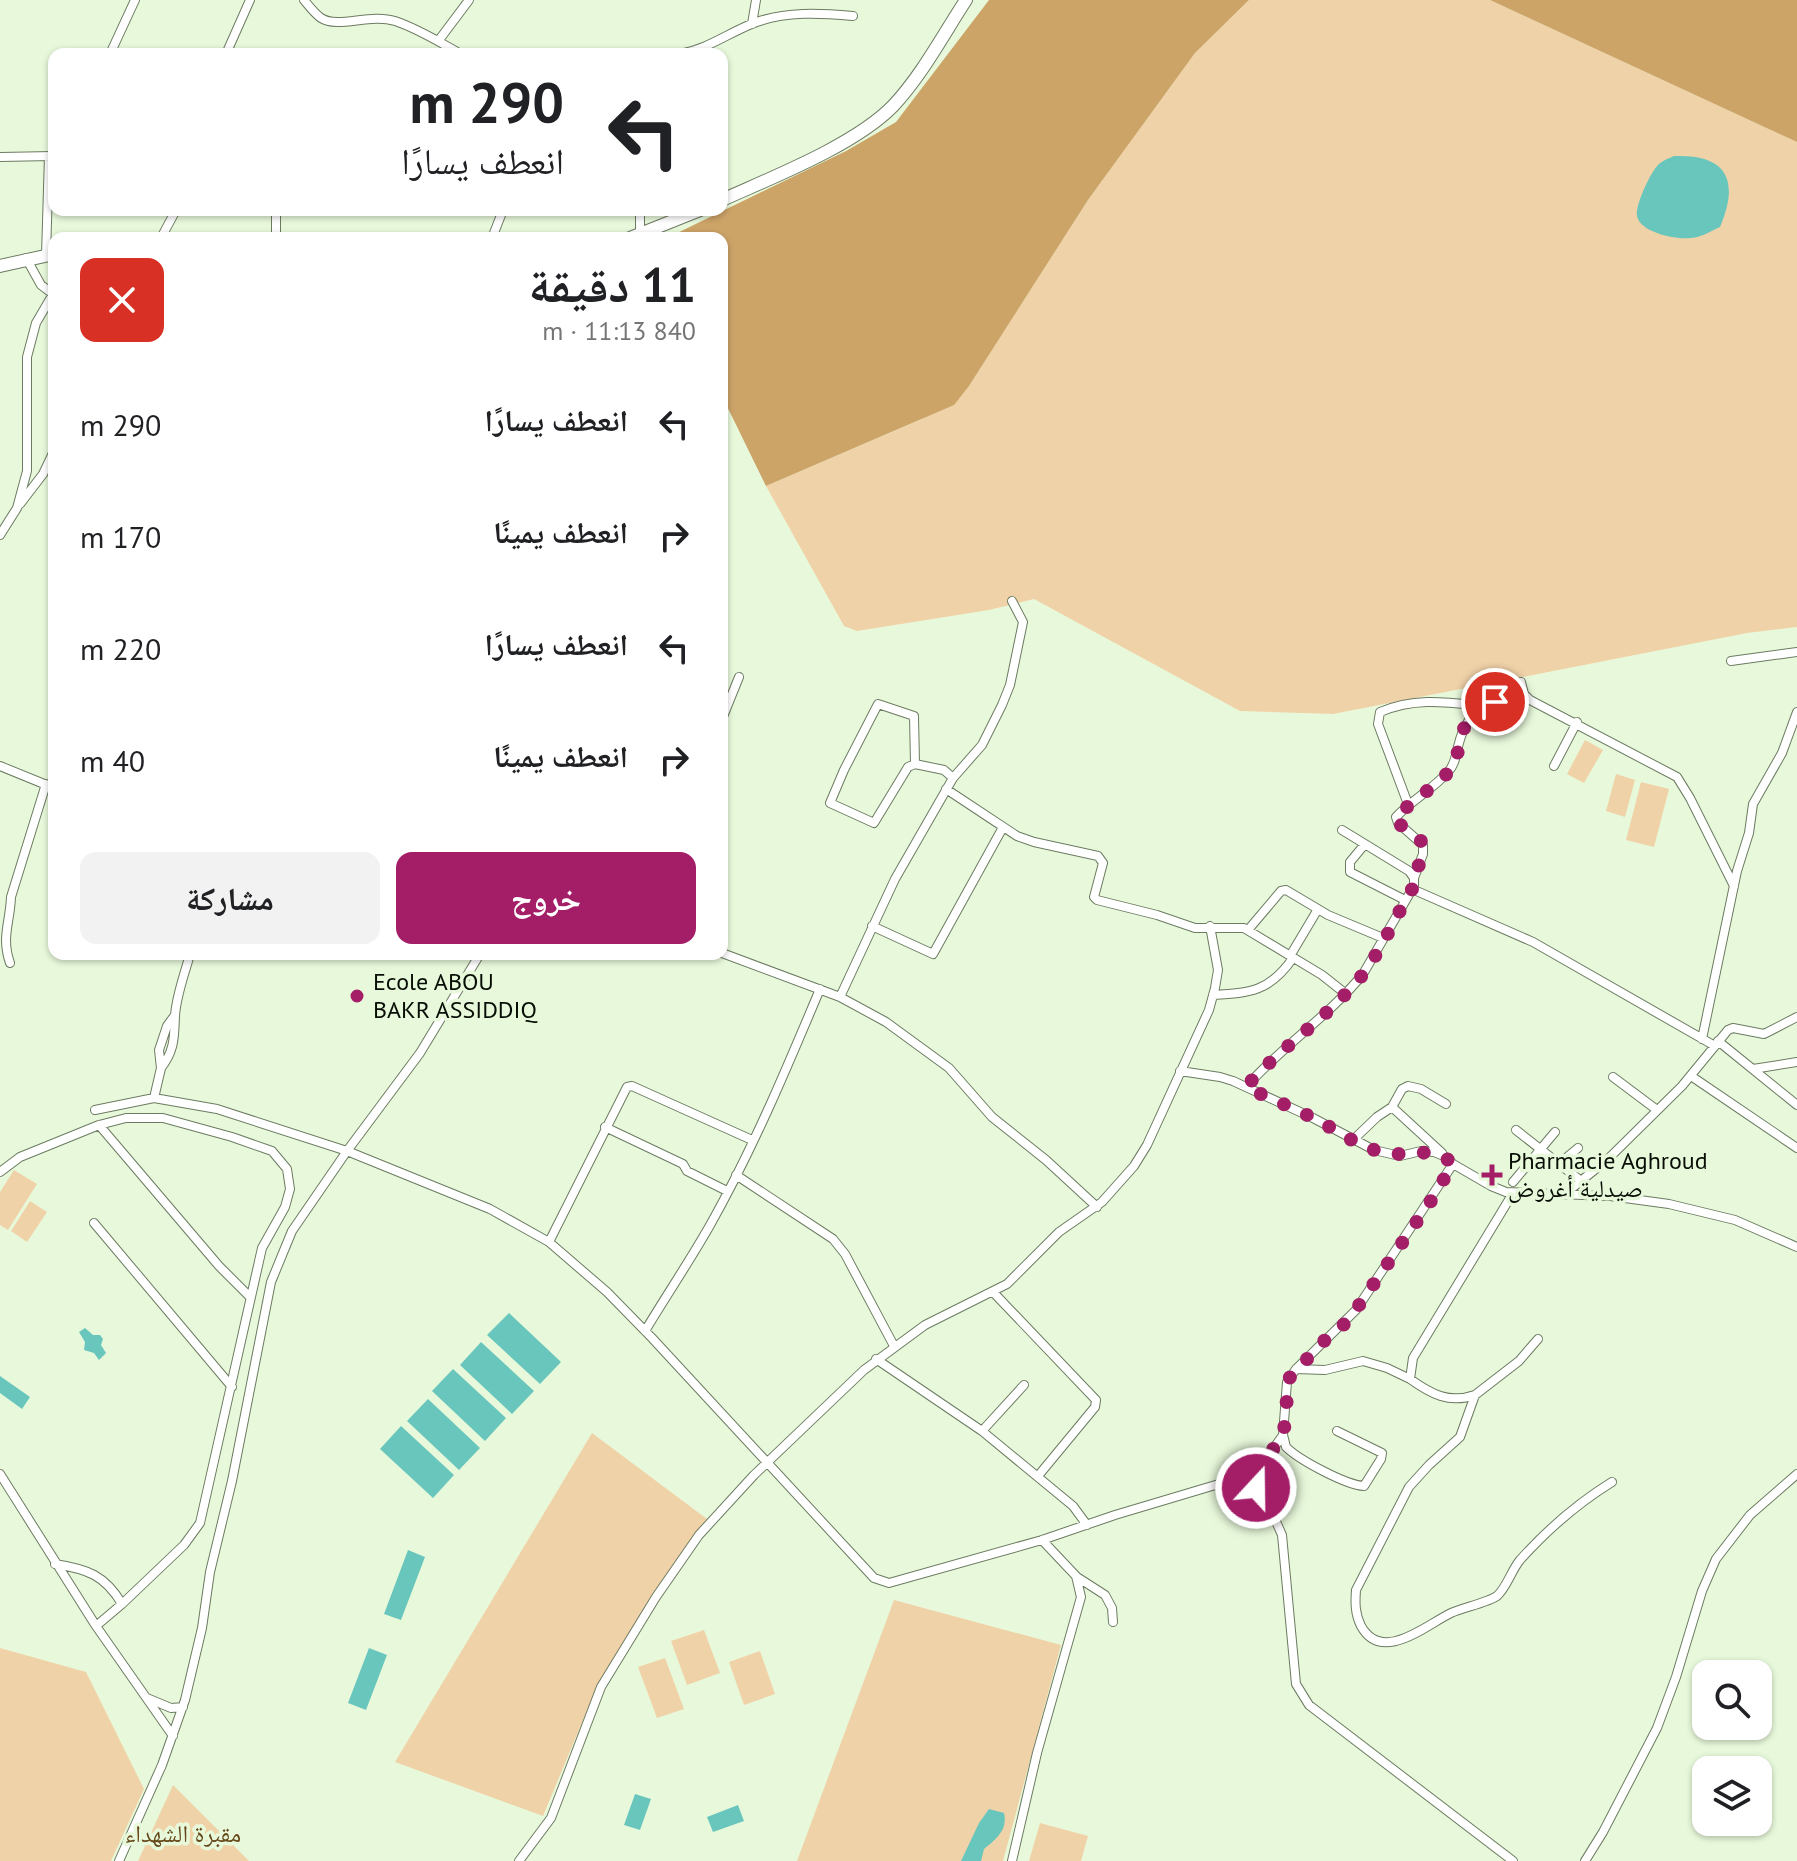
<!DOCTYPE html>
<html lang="ar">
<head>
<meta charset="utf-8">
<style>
	:root { --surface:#fff; --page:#f2f2f2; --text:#202124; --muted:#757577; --accent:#a41d67 }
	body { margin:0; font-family:"PT Sans","Noto Naskh Arabic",sans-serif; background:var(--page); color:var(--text); direction:rtl; height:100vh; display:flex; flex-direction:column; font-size:30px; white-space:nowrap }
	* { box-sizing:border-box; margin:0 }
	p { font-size:26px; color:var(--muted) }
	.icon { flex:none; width:44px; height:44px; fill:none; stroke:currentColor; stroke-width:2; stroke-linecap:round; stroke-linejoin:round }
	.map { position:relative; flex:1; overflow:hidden; direction:ltr }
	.panel { position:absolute; left:48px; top:232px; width:680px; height:728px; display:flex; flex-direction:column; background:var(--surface); border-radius:16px; box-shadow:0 2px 6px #0004; direction:rtl }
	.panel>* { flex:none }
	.hud { position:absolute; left:48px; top:48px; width:680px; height:168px; border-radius:16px; box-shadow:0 2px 6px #0004; direction:rtl; background:#fff; color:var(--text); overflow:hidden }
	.fabs { position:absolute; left:1692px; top:1660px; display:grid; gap:16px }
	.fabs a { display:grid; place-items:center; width:80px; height:80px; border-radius:16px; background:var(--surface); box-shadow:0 2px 6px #0004; font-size:40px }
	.pin { position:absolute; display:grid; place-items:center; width:68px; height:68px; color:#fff; margin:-34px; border:4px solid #fff; border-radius:50%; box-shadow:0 2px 8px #0007 }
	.me { position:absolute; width:88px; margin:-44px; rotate:21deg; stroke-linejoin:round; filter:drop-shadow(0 0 6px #0008) }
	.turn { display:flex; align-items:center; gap:28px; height:168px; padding:0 32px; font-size:36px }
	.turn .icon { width:104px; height:104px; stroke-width:2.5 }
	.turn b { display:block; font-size:56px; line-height:68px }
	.round { display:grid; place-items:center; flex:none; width:84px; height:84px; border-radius:16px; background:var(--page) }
	.headline { display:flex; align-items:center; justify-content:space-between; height:136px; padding:0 32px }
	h1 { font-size:48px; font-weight:700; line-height:60px }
	.button { display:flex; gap:16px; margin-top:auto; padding:16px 32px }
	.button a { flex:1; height:92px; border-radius:16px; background:var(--accent); color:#fff; font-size:32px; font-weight:700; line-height:92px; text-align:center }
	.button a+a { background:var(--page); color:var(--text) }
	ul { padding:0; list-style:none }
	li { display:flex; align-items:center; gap:24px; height:112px; padding:0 32px }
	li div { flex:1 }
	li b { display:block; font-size:30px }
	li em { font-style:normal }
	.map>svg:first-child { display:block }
</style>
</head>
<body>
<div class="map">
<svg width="1797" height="1861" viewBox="0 0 1797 1861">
	<rect width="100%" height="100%" fill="#e8f9db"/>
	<path fill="#f0d2a8" d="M1249 0H1490L1797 142V627L1747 633 1333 714 1240 711 1034 599 989 610 857 631 844 626 766 486 922 419 969 386 1088 200 1195 53Z
		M1585 740 1603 750 1584 783 1567 774Z
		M1616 774 1635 780 1625 817 1606 811Z
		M1641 782 1669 789 1654 847 1626 840Z
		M14 1170 37 1184 8 1230 0 1225V1192Z
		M30 1201 47 1212 27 1242 11 1231Z
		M592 1433 711 1522 596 1689 543 1816 395 1762Z
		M894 1600 1061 1645 1003 1861H797Z
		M704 1630 720 1673 687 1685 671 1641Z
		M0 1648 86 1672 144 1789 111 1861H0Z
		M760 1651 775 1694 744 1705 729 1662Z
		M665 1658 684 1709 657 1718 638 1667Z
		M173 1785 249 1861H138Z
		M1040 1823 1088 1836 1081 1861H1029Z"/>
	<path fill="#cda468" d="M989 0H1249L1195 53 1088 200 969 386 954 405 766 486 722 396V238H667L846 151 896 122Z
		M1490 0H1797V142Z"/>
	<path fill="#68c6bd" d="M1674 156C1727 154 1740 180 1720 227 1711 231 1702 237 1691 238 1678 240 1640 233 1637 216 1635 206 1650 173 1658 165 1663 160 1668 159 1674 156Z
		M509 1313 561 1362 540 1384 487 1335Z
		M85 1328 93 1335H100L103 1339 101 1345 106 1353 99 1360 94 1353 84 1350 85 1342 79 1332Z
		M481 1342 534 1391 512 1414 460 1365Z
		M453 1369 506 1418 485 1441 432 1391Z
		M0 1376 30 1397 22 1409 0 1393Z
		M428 1399 480 1448 459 1470 407 1421Z
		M401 1426 454 1475 433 1498 380 1449Z
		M408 1550 425 1557 401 1620 384 1614Z
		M369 1648 387 1655 366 1710 348 1703Z
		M635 1794 651 1799 640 1830 624 1825Z
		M738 1805 744 1821 713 1832 707 1817Z
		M989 1809 1004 1813C1008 1830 996 1839 984 1849L981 1861H961L979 1823Z"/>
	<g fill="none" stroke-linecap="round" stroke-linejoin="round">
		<defs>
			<path id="street" d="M304 0C309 6 315 14 321 18 338 29 370 13 395 21 419 29 439 42 461 54
				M752 24 756 0
				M439 40 469 0
				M110 54 135 0
				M226 54 250 0
				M680 54C708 49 728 33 754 23 786 11 820 13 853 16
				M0 157 53 156
				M640 210V235
				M161 238 176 210
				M276 238V210
				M492 238 503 210
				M46 255 49 156
				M20 504 43 474 54 451
				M0 535 17 508 27 471V357L36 323 53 294 41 285 26 258
				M1731 661 1797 652
				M1521 682 1524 694 1530 700 1677 777 1690 798 1734 886
				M878 704 914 716 915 764 908 767 874 823 830 803 844 770Z
				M722 719 739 677
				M915 764 944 770 953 778
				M0 766 54 788
				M1554 766 1577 722
				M946 789 1017 836 1034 842 1098 856 1103 863 1094 897 1097 900 1157 915 1195 928H1244L1322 975 1346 994
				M1408 804 1378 724 1380 712C1415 697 1446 702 1483 706
				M1365 844 1350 862V872L1405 900
				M1414 878 1423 854V845L1398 823 1396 817C1412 800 1433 789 1448 772 1456 764 1456 752 1459 743 1469 705 1490 703 1524 694
				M1412 889 1533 942 1715 1046
				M872 926 933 954 1002 829
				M1248 930 1281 891 1286 890 1328 915 1383 938
				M722 953 840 997 886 1022 949 1068 992 1117 1046 1160 1097 1207
				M480 954 420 1053 347 1151 490 1209 549 1242 607 1292 652 1338 874 1578 889 1583 1042 1540 1115 1515 1249 1475 1269 1455 1283 1435
				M1290 956 1318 909
				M10 963C1 937 10 923 11 897L46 784
				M1213 995C1251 993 1270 991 1293 958
				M840 997 895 879 953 778 982 745 1002 705 1010 685 1023 622 1012 601
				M1702 1039 1737 871 1749 833 1753 804 1782 753 1797 712
				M1718 1041 1797 1105
				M161 1068C175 1050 174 1037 175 1016 176 996 185 973 190 954
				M1753 1069 1797 1062
				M1180 1071 1220 1077 1233 1081 1313 1118 1374 1150 1400 1156 1421 1151 1434 1152 1446 1157 1453 1164 1491 1186 1506 1192 1610 1196 1669 1204 1735 1220 1797 1247
				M1691 1076 1797 1148
				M1613 1077 1657 1110
				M1246 1087C1282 1046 1329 1016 1363 974L1414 886V878L1409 871 1342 830
				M154 1098 161 1068 159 1050 167 1026 175 1015
				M1392 1107 1402 1089 1408 1086 1421 1089 1446 1104
				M95 1110 154 1098 217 1109 347 1151 292 1231 271 1282 232 1481 210 1572 202 1628 185 1700 162 1765 119 1861
				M99 1125 219 1266 249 1296
				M605 1127 683 1164 687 1171 727 1191
				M1516 1130 1581 1181
				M1353 1140 1377 1117 1392 1107 1442 1153
				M1560 1163 1578 1148
				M0 1172 20 1157 99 1125 126 1118H163L232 1137 272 1151 287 1169 290 1189 285 1207 262 1248 200 1523 184 1545 122 1604
				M736 1175 833 1239 845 1254 894 1346
				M1513 1182 1555 1132
				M1513 1193 1413 1358 1410 1379C1431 1394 1449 1404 1475 1395L1460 1437 1429 1465 1409 1487 1356 1590C1355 1603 1355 1614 1361 1626 1382 1664 1426 1625 1451 1613 1462 1608 1489 1602 1497 1596 1507 1587 1511 1571 1520 1560 1547 1530 1578 1503 1612 1482
				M1566 1193 1608 1159 1682 1086 1728 1030 1733 1028 1764 1034 1797 1017
				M94 1223 232 1387
				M549 1242 627 1087 632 1086 752 1140
				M993 1292 1096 1400 1095 1407 1038 1476
				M645 1331C666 1296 689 1262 709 1227 752 1151 786 1070 820 989
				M876 1359 982 1431 1073 1506 1087 1525
				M1296 1369 1325 1370 1363 1361 1387 1368 1410 1379
				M1475 1395 1519 1361 1538 1339
				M982 1431 1024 1385
				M1337 1431 1382 1453 1381 1459 1364 1486C1346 1485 1299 1460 1286 1447L1283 1435 1287 1382 1296 1369 1356 1310 1453 1164
				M0 1474 96 1626 173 1736
				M1249 1475 1270 1508 1282 1535 1296 1684 1309 1705 1513 1861
				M55 1564C87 1569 105 1575 122 1604L96 1626
				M1077 1577 1105 1595 1112 1608 1113 1622
				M147 1698 171 1708 183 1707
				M519 1861 551 1818 601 1687 656 1597 699 1535 754 1475 864 1370 925 1325 1007 1284 1059 1232 1102 1202 1134 1166 1147 1145 1209 1010 1215 988 1218 970 1210 926
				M1012 1861 1037 1753 1081 1597 1076 1576 1042 1540
				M1585 1861 1603 1832 1657 1728 1676 1677 1702 1591 1716 1559 1750 1515 1797 1474"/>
			<path id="secondary" d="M722 200C773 177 855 145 893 106 922 75 943 35 966 0
				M630 238 700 210
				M0 266 54 254"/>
		</defs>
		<use href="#street" stroke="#6c7b61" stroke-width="10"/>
		<use href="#secondary" stroke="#6c7b61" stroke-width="14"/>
		<use href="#street" stroke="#fff" stroke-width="8"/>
		<use href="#secondary" stroke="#fff" stroke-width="12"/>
	</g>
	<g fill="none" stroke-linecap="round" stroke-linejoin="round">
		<path stroke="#a41d67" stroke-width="14" stroke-dasharray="0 25.2" d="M1256 1488 1249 1475 1269 1455 1283 1435 1287 1410 1286 1389 1290 1377 1325 1340 1348 1321 1429 1204 1453 1164C1432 1143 1408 1159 1382 1152 1358 1147 1337 1130 1315 1119 1292 1107 1268 1098 1246 1087 1278 1050 1320 1023 1353 986 1379 958 1394 918 1414 886 1414 870 1426 857 1421 841L1398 823 1396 817C1408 804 1447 778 1452 767 1467 737 1455 715 1495 702"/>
	</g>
	<g fill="#a41d67" stroke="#e8f9db" stroke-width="3">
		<circle cx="357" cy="996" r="8"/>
		<path d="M1488 1163h8v8h8v8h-8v8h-8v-8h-8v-8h8z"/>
	</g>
	<g text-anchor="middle" stroke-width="7" stroke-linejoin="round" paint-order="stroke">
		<g font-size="24" fill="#080d05" stroke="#e8f9db" text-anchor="start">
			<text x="373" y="990">Ecole ABOU<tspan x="373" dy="28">BAKR ASSIDDIQ</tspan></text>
			<text x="1508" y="1169">Pharmacie Aghroud<tspan x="1508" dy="28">صيدلية أغروض</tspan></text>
		</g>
		<g font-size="24" fill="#674a1c" stroke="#e8f9db">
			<text x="183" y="1842">مقبرة الشهداء</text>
		</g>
	</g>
</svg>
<div class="fabs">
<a><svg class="icon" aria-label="search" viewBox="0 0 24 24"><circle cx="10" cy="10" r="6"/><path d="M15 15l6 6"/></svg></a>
<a><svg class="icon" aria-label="layers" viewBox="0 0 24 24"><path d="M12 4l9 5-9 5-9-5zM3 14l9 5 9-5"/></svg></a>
</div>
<div class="pin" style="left:1495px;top:702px;background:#d93025"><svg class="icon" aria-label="arrive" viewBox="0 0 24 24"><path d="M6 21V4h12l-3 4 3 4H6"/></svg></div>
<svg class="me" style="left:1256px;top:1488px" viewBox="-20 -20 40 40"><circle r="17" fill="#a41d67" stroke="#fff" stroke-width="3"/><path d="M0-11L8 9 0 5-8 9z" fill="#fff"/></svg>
<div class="hud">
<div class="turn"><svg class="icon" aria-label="left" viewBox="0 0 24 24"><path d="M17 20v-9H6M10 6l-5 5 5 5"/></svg><div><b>290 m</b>انعطف يسارًا</div></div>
</div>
<section class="panel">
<div class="headline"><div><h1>11 دقيقة</h1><p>840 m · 11:13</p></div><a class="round" style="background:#d93025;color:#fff"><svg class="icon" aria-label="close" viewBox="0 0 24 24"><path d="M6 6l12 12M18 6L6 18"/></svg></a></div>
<ul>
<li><svg class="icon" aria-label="left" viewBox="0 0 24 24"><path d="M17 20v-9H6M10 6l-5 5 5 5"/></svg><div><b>انعطف يسارًا</b></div><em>290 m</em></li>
<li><svg class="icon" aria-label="right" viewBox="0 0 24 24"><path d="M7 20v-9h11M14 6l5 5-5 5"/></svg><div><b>انعطف يمينًا</b></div><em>170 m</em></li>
<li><svg class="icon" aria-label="left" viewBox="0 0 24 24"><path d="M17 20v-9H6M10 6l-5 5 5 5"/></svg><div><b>انعطف يسارًا</b></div><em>220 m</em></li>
<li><svg class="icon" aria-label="right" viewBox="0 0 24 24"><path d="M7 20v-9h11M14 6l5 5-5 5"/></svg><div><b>انعطف يمينًا</b></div><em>40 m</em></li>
</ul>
<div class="button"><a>خروج</a><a>مشاركة</a></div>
</section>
</div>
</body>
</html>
